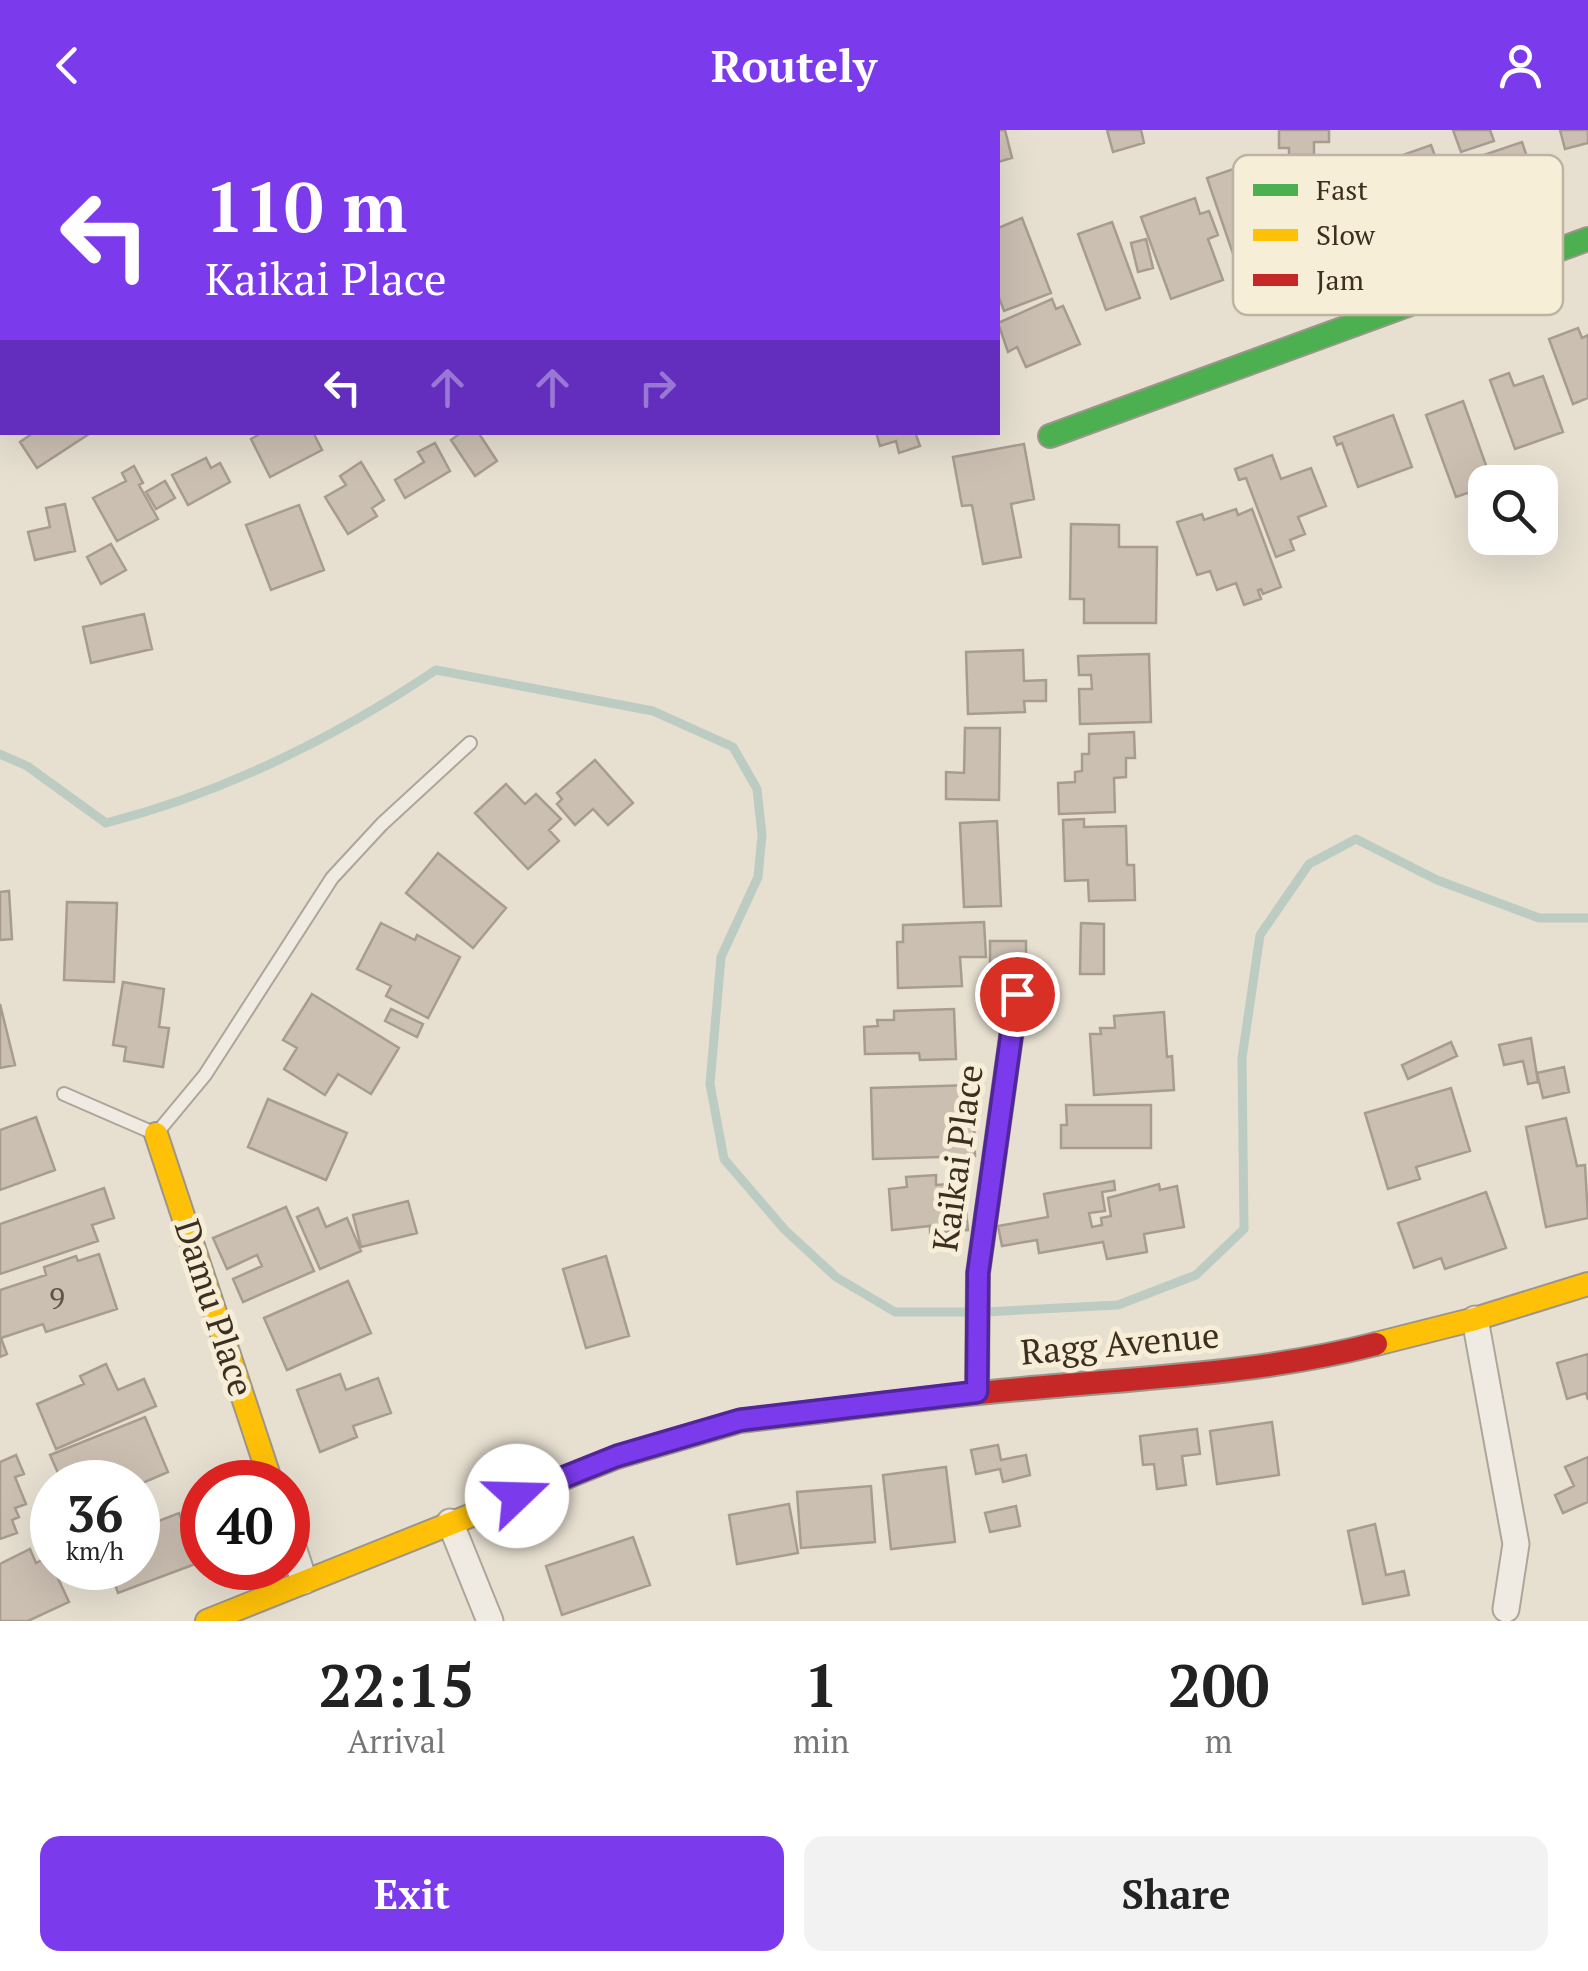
<!DOCTYPE html>
<html lang="en">
<head>
<meta charset="utf-8">
<style>
	:root { --surface:#fff; --page:#f2f2f2; --text:#222; --muted:#767676; --accent:#7c3aed }
	body { margin:0; font-family:"PT Serif",serif; background:var(--page); color:var(--text); height:100vh; display:flex; flex-direction:column; font-size:38px; white-space:nowrap }
	* { box-sizing:border-box; margin:0 }
	p { font-size:32px; color:var(--muted) }
	.icon { flex:none; width:55px; height:55px; fill:none; stroke:currentColor; stroke-width:2; stroke-linecap:round; stroke-linejoin:round }
	.map { position:relative; height:1491px; overflow:hidden }
	.side { display:flex; flex-direction:column; background:var(--surface); flex:1 }
	.side>* { flex:none }
	.hud { position:absolute; left:0px; top:0px; width:1000px; height:305px; box-shadow:0 10px 40px #0002; background:#7c3aed; color:#fff; overflow:hidden }
	.buttons { position:absolute; left:1468px; top:335px; display:grid; gap:20px }
	.buttons a { display:grid; place-items:center; width:90px; height:90px; border-radius:20px; background:var(--surface); box-shadow:0 10px 40px #0002; font-size:50px }
	.speed { position:absolute; left:30px; top:1330px; display:flex; gap:20px; font-size:50px; font-weight:700; text-align:center }
	.speed>* { display:grid; place-content:center; width:130px; height:130px; border-radius:50%; background:var(--surface); box-shadow:0 10px 40px #0002; line-height:1 }
	.speed small { font-size:25px; font-weight:400 }
	.speed .limit { border:15px solid #d22; background:#fff; color:#111 }
	.pin { position:absolute; display:grid; place-items:center; width:85px; height:85px; color:#fff; margin:-42px; border:5px solid #fff; border-radius:50%; box-shadow:0 2px 10px #0007 }
	.me { position:absolute; width:110px; margin:-55px; rotate:69deg; stroke-linejoin:round; filter:drop-shadow(0 0 8px #0008) }
	.turn { display:flex; align-items:center; gap:35px; height:210px; padding:0 40px; font-size:45px }
	.turn .icon { width:130px; height:130px; stroke-width:2.5 }
	.turn b { display:block; font-size:70px; line-height:85px }
	.lanes { display:flex; align-items:center; height:95px; padding:0 40px; background:#0003; justify-content:center; gap:50px; direction:ltr }
	.lanes .off { opacity:.35 }
	.eta { display:flex; justify-content:space-evenly; align-items:center; height:170px; text-align:center }
	.eta b { font-size:60px; font-weight:600; line-height:70px }
	.button { display:flex; gap:20px; margin-top:auto; padding:20px 40px }
	.button a { flex:1; height:115px; border-radius:20px; background:var(--accent); color:#fff; font-size:40px; font-weight:600; line-height:115px; text-align:center }
	.button a+a { background:var(--page); color:var(--text) }
	header { display:flex; justify-content:space-between; align-items:center; height:130px; padding:0 40px; background:var(--accent); color:#fff; font-size:45px; font-weight:600 }
	.map>svg:first-child { display:block }
</style>
</head>
<body>
<header><svg class="icon" aria-label="back" viewBox="0 0 24 24"><path d="M15 5l-7 7 7 7"/></svg>Routely<svg class="icon" aria-label="person" viewBox="0 0 24 24"><circle cx="12" cy="8" r="4"/><path d="M4 21q1-7 8-7t8 7"/></svg></header>
<div class="map">
<svg width="1588" height="1491" viewBox="0 0 1588 1491">
	<rect width="100%" height="100%" fill="#e7e0d1"/>
	<g fill="none" stroke-linecap="round" stroke-linejoin="round">
		<path stroke="#bcccc2" stroke-width="9" d="M0 624 27 636 106 693C223 663 336 607 436 540L653 581 733 617 757 659 762 705 758 747 721 827 710 954 724 1029 785 1100 836 1147 895 1182H969
			M985 1182 1118 1175 1196 1145 1244 1099 1242 928 1260 805 1309 734 1356 709 1437 750 1539 788H1588"/>
	</g>
	<path fill="#cbbfb2" stroke="#a89c90" stroke-width="2.5" d="M934 0H1005L1012 28 998 32V2Z
		M1107 0H1141L1144 13 1113 22Z
		M1279 0H1329V12H1314V25H1289V18H1279Z
		M1453 0H1490L1494 11 1461 22Z
		M1560 0H1588V13L1565 19Z
		M1522 12 1538 60 1482 78 1466 31Z
		M1431 15 1447 59 1436 62 1444 84 1407 97 1383 32Z
		M1257 31 1267 61 1279 57 1304 129 1242 150 1207 48Z
		M1195 68 1200 84 1209 81 1218 105 1208 109 1223 150 1171 169 1141 87Z
		M1022 88 1051 163 1004 181 998 165V98Z
		M1112 92 1140 168 1106 180 1078 104Z
		M1146 109 1153 138 1138 142 1131 113Z
		M1052 169 1056 179 1063 176 1080 214 1026 237 1017 217 1008 222 998 193Z
		M1578 198 1582 208 1588 205V268L1573 274 1549 209Z
		M1509 243 1514 256 1543 246 1563 302 1515 319 1490 250Z
		M1463 271 1492 352H1485V357L1456 367 1426 285Z
		M1393 285 1412 337 1358 357 1342 313 1337 315 1334 307Z
		M29 302H92L37 338 20 312 30 305Z
		M263 302H313L322 320 270 347 251 309Z
		M462 302H478L497 331 475 346 451 310Z
		M876 302H915L920 316 899 323 896 311 880 316Z
		M435 313 450 341 405 368 395 350 424 332 418 322Z
		M1024 314 1034 369 1011 374 1021 427 983 434 972 375 962 376 953 327Z
		M1272 325 1281 349 1311 338 1326 376 1298 387 1305 404 1290 410 1294 420 1276 427 1246 348 1239 350 1235 339Z
		M206 328 211 338 220 333 230 352 188 375 172 345Z
		M361 332 384 370 372 378 377 386 348 404 325 367 346 355 340 346Z
		M134 336 143 353 139 355 158 389 117 411 93 368 126 351 122 343Z
		M165 351 175 368 156 379 146 362Z
		M65 374 75 421 35 430 28 402 50 397 46 378Z
		M299 375 324 440 271 460 246 395Z
		M1236 379 1238 385 1252 379 1281 457 1263 464 1261 459 1258 460 1261 469 1244 475 1236 453 1217 460 1210 441 1197 445 1177 392 1202 384 1204 390Z
		M1071 394 1119 395V417H1157L1156 493H1084V469H1070Z
		M111 414 126 440 101 454 87 427Z
		M144 484 152 519 91 533 83 497Z
		M1023 520 1024 551 1046 550V571H1024L1025 582 968 584 966 522Z
		M1149 524 1151 592 1080 594 1079 559H1092L1091 545H1079L1078 526Z
		M965 598H1000L999 670 946 669V642L964 643Z
		M1134 602 1135 628H1126V647L1114 648 1115 682 1059 684 1058 653 1075 652V642L1082 641V624H1089V604Z
		M595 630 633 673 608 695 593 679 575 695 557 674 562 669 557 663Z
		M506 654 525 674 536 664 561 689 549 700 559 711 528 739 475 683Z
		M1084 689V697L1126 696 1127 735H1134L1135 770 1089 771 1088 750 1065 751 1063 690Z
		M997 691 1001 776 964 777 960 693Z
		M438 723 506 778 473 818 406 763Z
		M9 761 12 809 0 810V762Z
		M67 772 117 773 114 852 64 850Z
		M984 792 986 827H960L962 856 898 858 897 812H903V795Z
		M381 793 415 810 417 805 460 827 428 888 386 866 391 856 357 839Z
		M1081 793 1104 794V844H1080Z
		M990 811H1026V835L990 834Z
		M123 852 164 859 159 897 169 898 163 937 124 931 126 917 113 915Z
		M312 864 399 918 371 964 338 944 325 965 284 939 297 918 283 910Z
		M0 874 15 935 0 938Z
		M391 879 423 894 417 907 385 891Z
		M954 879 956 929 920 930 919 923 865 924 864 897 878 896 877 890H894V881Z
		M1164 882 1167 927 1172 926 1174 960 1094 965 1090 904H1101L1100 898H1115L1114 886Z
		M1531 908 1538 952 1528 954 1523 931 1504 935 1499 915Z
		M1451 912 1457 926 1408 949 1402 935Z
		M1564 937 1569 962 1543 968 1537 943Z
		M973 955 975 1026 873 1029 871 958Z
		M1451 958 1470 1021 1416 1037 1420 1049 1388 1059 1365 983Z
		M268 969 347 1003 326 1050 248 1017Z
		M1066 975H1151V1018H1061V995H1067Z
		M36 987 55 1040 0 1060V1000Z
		M1566 988 1577 1036 1585 1035 1588 1088 1546 1097 1526 997Z
		M936 1045V1055L963 1053 968 1100 930 1103V1096L892 1100 889 1059 907 1057 906 1047Z
		M1114 1051 1115 1060 1102 1062 1105 1081 1089 1083 1092 1097 1102 1095 1101 1088 1111 1086 1108 1068 1159 1054 1160 1060 1177 1056 1184 1097 1144 1104 1147 1122 1107 1129 1103 1112 1039 1123 1037 1110 1002 1116 998 1096 1048 1087 1044 1064Z
		M104 1058 114 1088 92 1095 98 1111 0 1144V1094Z
		M1486 1062 1506 1118 1445 1139 1441 1128 1414 1138 1398 1093Z
		M408 1071 417 1103 361 1117 353 1085Z
		M286 1077 314 1141 243 1172 233 1149 262 1136 257 1125 227 1139 213 1108Z
		M318 1078 326 1097 347 1088 361 1121 320 1139 297 1087Z
		M99 1124 117 1179 46 1202 43 1194 1 1208 7 1224 0 1227V1160L46 1145 44 1137 76 1126 78 1131Z
		M606 1126 629 1206 586 1218 563 1139Z
		M348 1151 371 1203 287 1240 264 1188Z
		M1588 1224V1270L1586 1263 1567 1269 1557 1233Z
		M106 1234 118 1260 144 1249 156 1276 56 1319 37 1274 84 1254 80 1246Z
		M340 1244 346 1260 378 1248 391 1283 353 1296 357 1307 320 1322 297 1260Z
		M145 1287 168 1342 138 1355 126 1351 62 1352 50 1325Z
		M1272 1292 1279 1345 1217 1354 1210 1301Z
		M1197 1299 1200 1324 1182 1326 1186 1355 1157 1359 1154 1334 1143 1335 1140 1306Z
		M998 1315 1001 1330 1026 1325 1030 1345 1003 1352 1000 1339 976 1344 971 1320Z
		M16 1325 24 1344 15 1347 26 1374 15 1378 19 1387 12 1390 17 1403 0 1409V1332Z
		M1588 1327V1372L1563 1383 1555 1365 1574 1356 1565 1337Z
		M946 1337 955 1412 891 1419 883 1345Z
		M871 1356 875 1412 801 1418 797 1362Z
		M789 1374 798 1423 737 1434 729 1385Z
		M1016 1376 1020 1396 990 1402 985 1383Z
		M179 1383 198 1433 118 1463 109 1438H138V1399Z
		M1375 1394 1386 1445 1404 1441 1409 1465 1363 1474 1348 1401Z
		M633 1407 650 1455 562 1485 546 1436Z
		M30 1419 36 1433 48 1427 69 1472 28 1491H0V1434Z"/>
	<g fill="none" stroke-linecap="round" stroke-linejoin="round">
		<defs>
			<path id="lane" d="M64 964 156 1004 205 945 332 748 382 694 470 613"/>
			<path id="street" d="M417 0 419 2
				M643 2 644 0
				M1475 1189 1516 1414 1506 1479
				M450 1392 490 1491
				M288 1402 304 1451"/>
			<path id="fast" d="M1050 306 1588 109"/>
			<path id="slow" d="M156 1004 271 1352
				M1376 1214 1475 1189 1588 1154
				M977 1262 978 1143 1017 864
				M207 1491 617 1327 740 1291 824 1281"/>
			<path id="jam" d="M824 1281C897 1272 970 1263 1044 1257 1156 1247 1267 1242 1376 1214"/>
		</defs>
		<use href="#lane" stroke="#ada599" stroke-width="16"/>
		<use href="#street" stroke="#ada599" stroke-width="29"/>
		<use href="#fast" stroke="#9c958a" stroke-width="26"/>
		<use href="#slow" stroke="#9c958a" stroke-width="26"/>
		<use href="#jam" stroke="#9c958a" stroke-width="26"/>
		<use href="#lane" stroke="#efebe3" stroke-width="12"/>
		<use href="#street" stroke="#efebe3" stroke-width="25"/>
		<use href="#fast" stroke="#4caf50" stroke-width="22"/>
		<use href="#slow" stroke="#ffc107" stroke-width="22"/>
		<use href="#jam" stroke="#c62828" stroke-width="22"/>
	</g>
	<g fill="none" stroke-linecap="round" stroke-linejoin="round">
		<defs>
			<path id="route" d="M517 1366 617 1326 740 1290 977 1262 978 1143 1017 864"/>
		</defs>
		<use href="#route" stroke="#51269a" stroke-width="25"/>
		<use href="#route" stroke="#7c3aed" stroke-width="18"/>
	</g>
	<g text-anchor="middle" stroke-width="10" stroke-linejoin="round" paint-order="stroke">
		<g font-size="30" fill="#605244">
			<text x="57" y="1179">9</text>
		</g>
		<g font-size="35" fill="#3d2e20" stroke="#f7eed8">
			<text transform="translate(958 1028) rotate(-82)" y="12">Kaikai Place</text>
			<text transform="translate(214 1178) rotate(72)" y="12">Damu Place</text>
			<text transform="translate(1120 1214) rotate(-5)" y="12">Ragg Avenue</text>
		</g>
	</g>
	<rect x="1233" y="25" width="330" height="160" rx="15" fill="#f7eed8" stroke="#bfb4a1" stroke-width="2.5"/>
	<rect x="1253" y="54" width="45" height="12" fill="#4caf50"/>
	<rect x="1253" y="99" width="45" height="12" fill="#ffc107"/>
	<rect x="1253" y="144" width="45" height="12" fill="#c62828"/>
	<g font-size="28" fill="#3d2e20">
		<text x="1316" y="70">Fast</text>
		<text x="1316" y="115">Slow</text>
		<text x="1316" y="160">Jam</text>
	</g>
</svg>
<div class="buttons">
<a><svg class="icon" aria-label="search" viewBox="0 0 24 24"><circle cx="10" cy="10" r="6"/><path d="M15 15l6 6"/></svg></a>
</div>
<div class="speed"><div>36<small>km/h</small></div><div class="limit">40</div></div>
<div class="pin" style="left:1017px;top:864px;background:#d93025"><svg class="icon" aria-label="arrive" viewBox="0 0 24 24"><path d="M6 21V4h12l-3 4 3 4H6"/></svg></div>
<svg class="me" style="left:517px;top:1366px" viewBox="-20 -20 40 40"><circle r="19" fill="#fff"/><path d="M0-13L10 11 0 6-10 11z" fill="#7c3aed"/></svg>
<div class="hud">
<div class="turn"><svg class="icon" aria-label="left" viewBox="0 0 24 24"><path d="M17 20v-9H6M10 6l-5 5 5 5"/></svg><div><b>110 m</b>Kaikai Place</div></div>
<div class="lanes"><svg class="icon" aria-label="left" viewBox="0 0 24 24"><path d="M17 20v-9H6M10 6l-5 5 5 5"/></svg><svg class="icon off" aria-label="ahead" viewBox="0 0 24 24"><path d="M12 20V5M6 11l6-6 6 6"/></svg><svg class="icon off" aria-label="ahead" viewBox="0 0 24 24"><path d="M12 20V5M6 11l6-6 6 6"/></svg><svg class="icon off" aria-label="right" viewBox="0 0 24 24"><path d="M7 20v-9h11M14 6l5 5-5 5"/></svg></div>
</div>
</div>
<section class="side">
<div class="eta">
<div><b>22:15</b><p>Arrival</p></div>
<div><b>1</b><p>min</p></div>
<div><b>200</b><p>m</p></div>
</div>
<div class="button"><a>Exit</a><a>Share</a></div>
</section>
</body>
</html>
